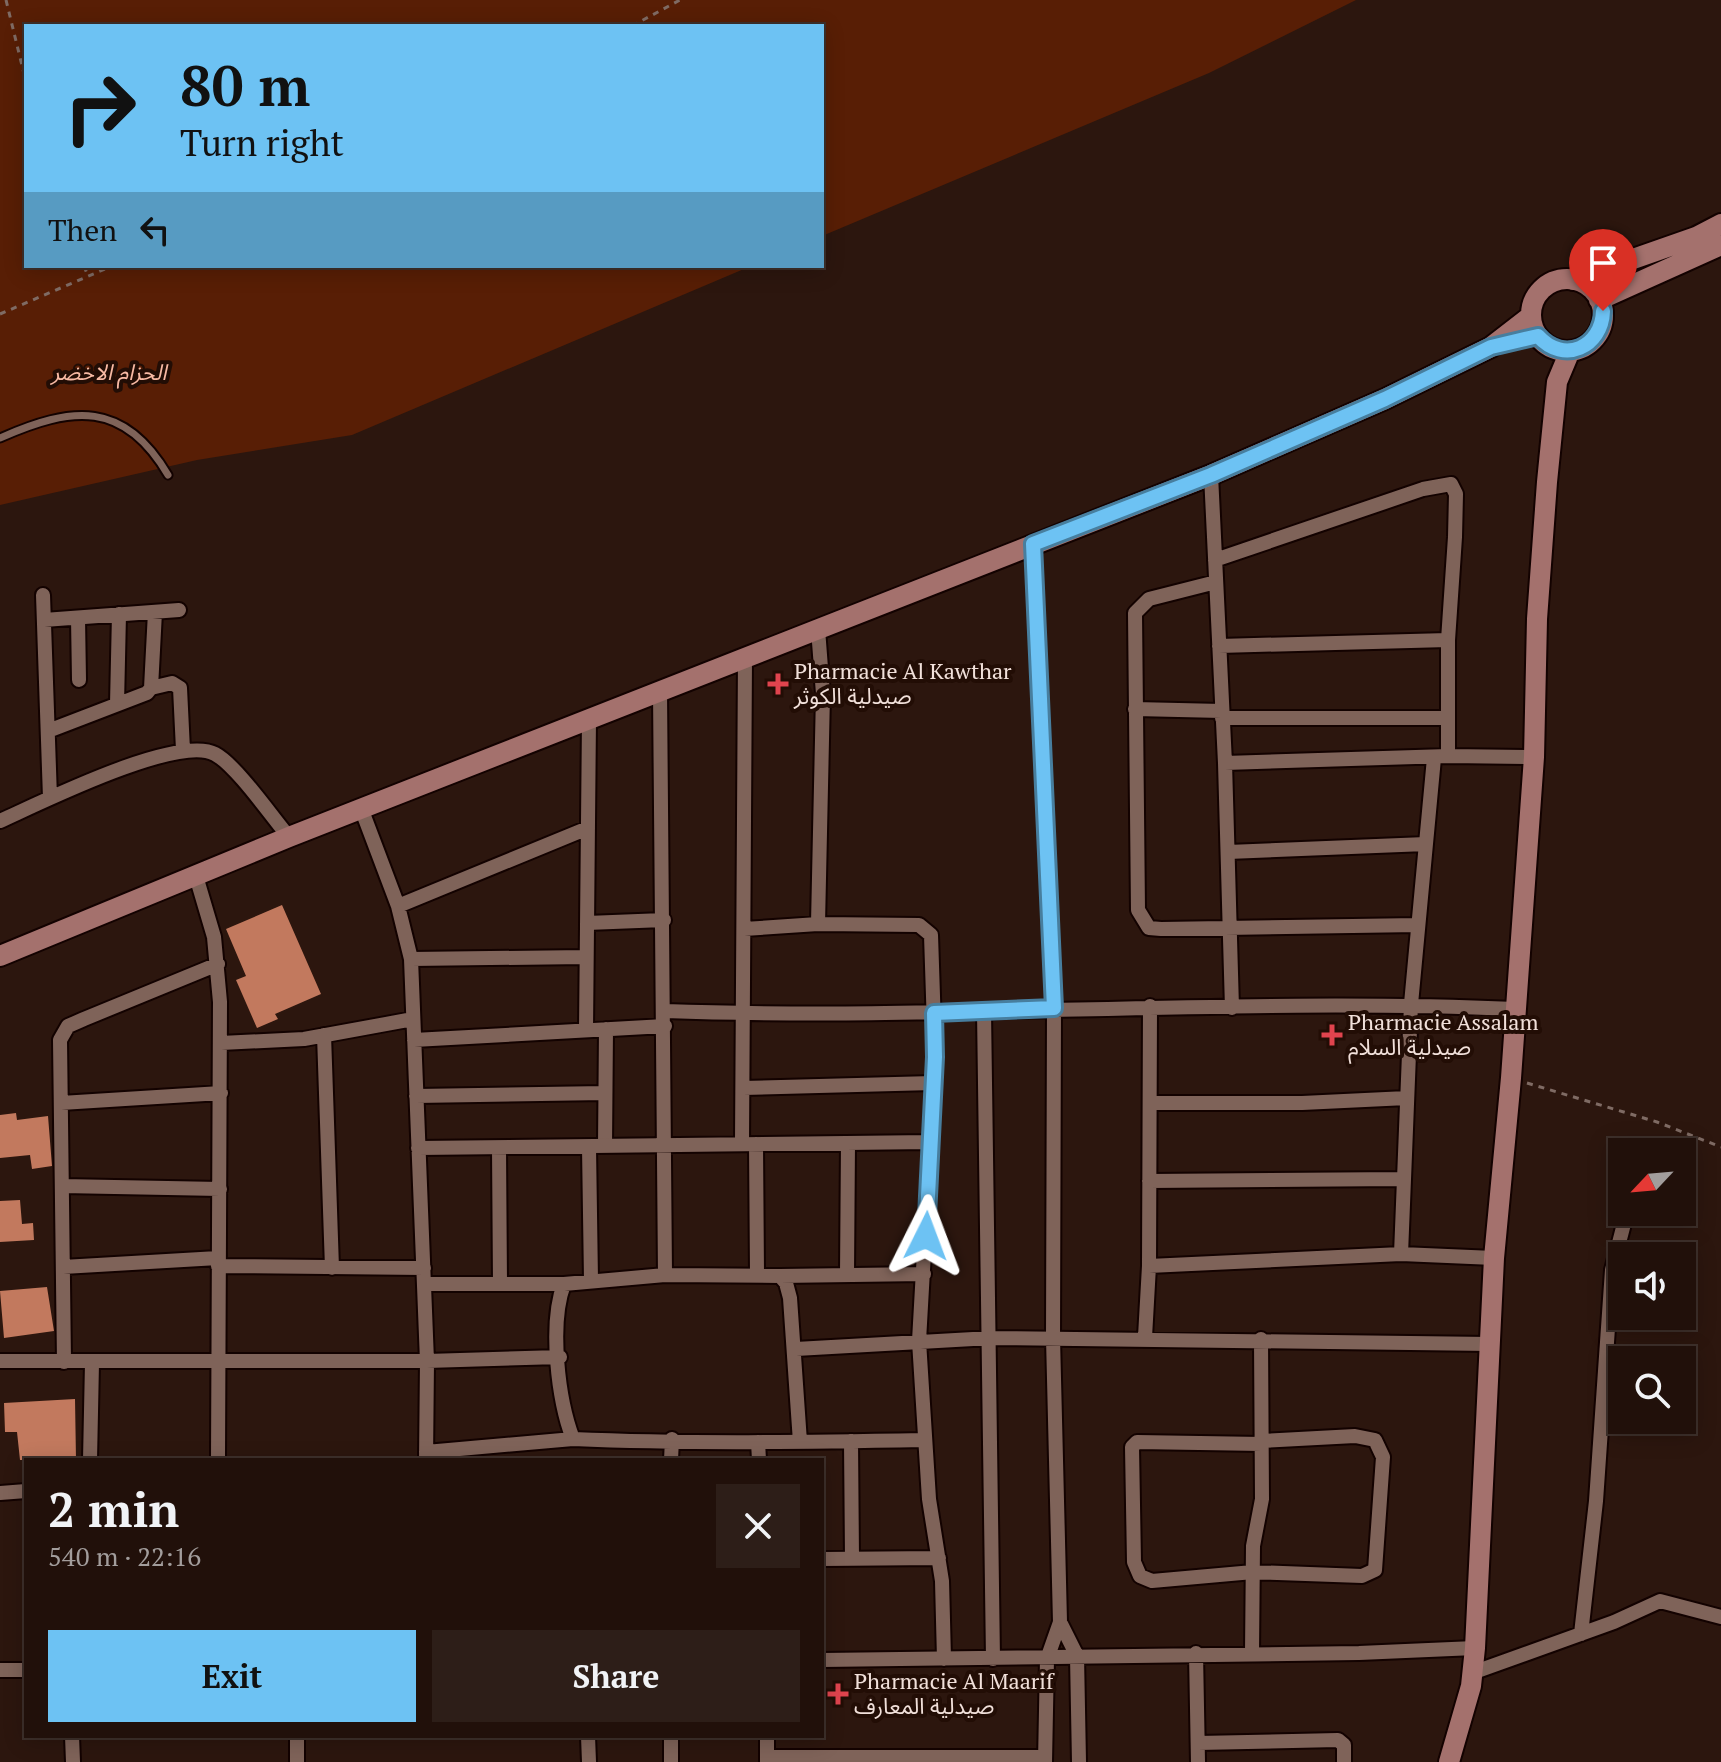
<!DOCTYPE html>
<html lang="en">
<head>
<meta charset="utf-8">
<style>
	:root { --surface:#21100a; --page:#2d1e18; --text:#f1f3f6; --muted:#a29d9c; --line:#3e302b; --accent:#6dc2f3 }
	body { margin:0; font-family:"PT Serif","Noto Sans Arabic",serif; background:var(--page); color:var(--text); height:100vh; display:flex; flex-direction:column; font-size:30px; white-space:nowrap }
	* { box-sizing:border-box; margin:0 }
	p { font-size:26px; color:var(--muted) }
	.icon { flex:none; width:44px; height:44px; fill:none; stroke:currentColor; stroke-width:2; stroke-linecap:round; stroke-linejoin:round }
	.map { position:relative; flex:1; overflow:hidden }
	.side { position:absolute; left:24px; top:1458px; width:800px; height:280px; display:flex; flex-direction:column; background:var(--surface); border-radius:0px; box-shadow:0 4px 20px #0003,0 0 0 2px var(--line) }
	.side>* { flex:none }
	.top-card { position:absolute; left:24px; top:24px; width:800px; height:244px; border-radius:0px; box-shadow:0 4px 20px #0003,0 0 0 2px var(--line); background:#6dc2f3; color:#111; overflow:hidden }
	.needle { width:52px; rotate:244deg }
	.buttons { position:absolute; left:1608px; top:1138px; display:grid; gap:16px }
	.buttons a { display:grid; place-items:center; width:88px; height:88px; border-radius:0px; background:var(--surface); box-shadow:0 4px 20px #0003,0 0 0 2px var(--line); font-size:40px }
	.pin { position:absolute; display:grid; place-items:center; width:68px; height:68px; color:#fff; margin:-82px -34px; border-radius:50% 50% 50% 0; rotate:-45deg; box-shadow:0 0 8px #0007 }
	.pin .icon { rotate:45deg }
	.me { position:absolute; width:88px; margin:-44px; rotate:3deg; stroke-linejoin:round; filter:drop-shadow(0 0 6px #0008) }
	.turn { display:flex; align-items:center; gap:28px; height:168px; padding:0 24px; font-size:36px }
	.turn .icon { width:104px; height:104px; stroke-width:2.5 }
	.turn b { display:block; font-size:56px; line-height:68px }
	.then { display:flex; align-items:center; height:76px; padding:0 24px; background:#0003; gap:16px; font-size:30px }
	.round { display:grid; place-items:center; flex:none; width:84px; height:84px; border-radius:0px; background:var(--page) }
	.headline { display:flex; align-items:center; justify-content:space-between; height:136px; padding:0 24px }
	h1 { font-size:48px; font-weight:700; line-height:60px }
	.primary-button { display:flex; gap:16px; margin-top:auto; padding:16px 24px }
	.primary-button a { flex:1; height:92px; border-radius:0px; background:var(--accent); color:#111; font-size:32px; font-weight:700; line-height:92px; text-align:center }
	.primary-button a+a { background:var(--page); color:var(--text) }
	.map>svg:first-child { display:block }
</style>
</head>
<body>
<div class="map">
<svg width="1721" height="1762" viewBox="0 0 1721 1762">
	<rect width="100%" height="100%" fill="#2c160e"/>
	<path fill="#581e05" d="M0 0H1356L1209 73 822 236V26H26V266H751L352 435 197 460 0 505Z"/>
	<path fill="#c2795e" d="M282 905 321 994 275 1014 278 1019 257 1028 236 980 246 976 226 929Z
		M16 1113 17 1120 48 1116 52 1166 32 1169 30 1155 0 1158V1115Z
		M20 1200 22 1224 33 1223 34 1240 0 1242V1201Z
		M47 1287 54 1331 4 1338 0 1291Z
		M75 1399 76 1460H20L17 1432H5L4 1403Z"/>
	<g fill="none" stroke-linecap="round" stroke-linejoin="round">
		<defs>
			<path id="lane" d="M0 438C72 406 124 400 168 475"/>
			<path id="street" d="M1211 475 1225 763 1232 1008
				M1033 544 1054 1008 1053 1338 1060 1622
				M1215 560 1423 489 1451 484 1456 494 1455 537 1448 640V756
				M1216 582 1149 599 1135 613 1138 910 1149 928 1161 929 1418 925
				M43 595 50 798
				M78 618 79 680
				M44 620 179 610
				M1219 646 1448 640
				M151 688 172 683 180 688 183 750
				M660 691 665 1275
				M117 704 119 614
				M1135 709 1222 711
				M1222 718H1447
				M48 731 147 693 151 688 155 612
				M1225 763 1448 756 1534 757
				M361 808 398 906 411 959 427 1361 426 1460
				M0 821C40 803 178 734 215 754 236 765 272 817 289 837
				M1228 852 1426 844
				M196 876 214 937 220 1002 218 1460
				M398 906 588 828
				M587 923 664 920
				M818 924 823 694 818 629
				M744 929 818 924 919 925 931 935 935 1057 919 1341 929 1499 942 1581 944 1659
				M411 959 586 957
				M665 1011C948 1021 1232 997 1515 1009
				M984 1011 993 1659
				M586 1030 589 719
				M324 1035 332 1268
				M414 1040 665 1026
				M221 1043 304 1039 413 1019
				M743 1088 933 1083
				M416 1096 605 1093
				M61 1103 221 1093
				M1150 1103H1302L1407 1098
				M742 1144 745 657
				M756 1144 757 1273
				M605 1146 606 1029
				M589 1147 591 1280
				M418 1148 930 1142
				M499 1148 500 1284
				M1149 1181 1403 1179
				M62 1186 220 1189
				M1401 1254 1411 1004 1434 758
				M218 1266 424 1268
				M1149 1266 1401 1254 1494 1258
				M63 1267 218 1258
				M847 1275 848 1143
				M780 1276 924 1274
				M424 1284H564
				M1145 1337 1149 1266 1150 1006
				M796 1349 991 1338 1490 1344
				M0 1361H427L560 1357
				M64 1362 60 1040 68 1026 84 1019 218 964
				M851 1441 852 1558
				M1262 1441 1355 1436 1375 1440 1383 1457 1375 1570 1362 1576 1253 1572 1152 1581 1140 1576 1134 1562 1132 1447 1137 1442 1262 1444
				M758 1442 759 1460
				M800 1442 790 1298 786 1283 780 1276 665 1275 564 1284C549 1324 558 1400 573 1439 689 1444 808 1442 924 1440
				M426 1452 573 1439
				M90 1460 92 1363
				M671 1460 672 1439
				M0 1493 26 1491
				M822 1559 939 1558
				M1581 1634 1596 1501 1612 1270 1627 1212
				M1196 1653 1198 1762
				M1252 1653 1253 1546 1262 1499 1261 1339
				M822 1660 1359 1653 1475 1648
				M0 1670H26
				M1472 1673 1614 1622 1660 1601 1721 1617
				M72 1736 73 1762
				M297 1736V1762
				M588 1736 589 1762
				M671 1736V1762
				M767 1736V1762
				M1198 1743 1338 1740 1344 1745V1762
				M767 1757H1045
				M1045 1762 1047 1659 1060 1622 1077 1656 1079 1762"/>
			<path id="secondary" d="M1531 315a36 36 0 1 1 72 0a36 36 0 1 1-72 0Z
				M1573 280 1696 237 1721 224
				M1599 300 1721 245
				M0 956 289 837 1211 475 1385 399 1491 347 1531 316
				M1449 1762 1471 1686 1475 1648 1494 1258 1511 1078 1534 757 1537 619 1547 482 1557 382 1570 351"/>
		</defs>
		<use href="#lane" stroke="#130200" stroke-width="11"/>
		<use href="#street" stroke="#130200" stroke-width="18"/>
		<use href="#secondary" stroke="#130200" stroke-width="24"/>
		<path stroke="#7f6b64" stroke-width="3" stroke-dasharray="6 6" stroke-linecap="butt" d="M6 0 26 82
			M632 26 680 0
			M84 266 88 276
			M0 314 112 266
			M1527 1083 1657 1122 1721 1147"/>
		<use href="#lane" stroke="#7f6359" stroke-width="7"/>
		<use href="#street" stroke="#7f6359" stroke-width="14"/>
		<use href="#secondary" stroke="#a4716d" stroke-width="20"/>
	</g>
	<g fill="none" stroke-linecap="round" stroke-linejoin="round">
		<defs>
			<path id="route" d="M926 1236 935 1057 934 1013 1054 1008 1033 544 1211 475 1385 399 1491 347 1538 336C1564 365 1602 347 1603 311"/>
		</defs>
		<use href="#route" stroke="#477e9e" stroke-width="20"/>
		<use href="#route" stroke="#6dc2f3" stroke-width="14"/>
	</g>
	<g fill="#e0444e" stroke="#220d05" stroke-width="3">
		<path d="M774 672h8v8h8v8h-8v8h-8v-8h-8v-8h8z"/>
		<path d="M1328 1023h8v8h8v8h-8v8h-8v-8h-8v-8h8z"/>
		<path d="M834 1682h8v8h8v8h-8v8h-8v-8h-8v-8h8z"/>
	</g>
	<g text-anchor="middle" stroke-width="8" stroke-linejoin="round" paint-order="stroke">
		<g font-size="22" font-style="italic" fill="#f8baa4" stroke="#220d05">
			<text x="109" y="380">الحزام الاخضر</text>
		</g>
		<g font-size="22" fill="#f1e0da" stroke="#220d05" text-anchor="start">
			<text x="794" y="679">Pharmacie Al Kawthar<tspan x="794" dy="25">صيدلية الكوثر</tspan></text>
			<text x="1348" y="1030">Pharmacie Assalam<tspan x="1348" dy="25">صيدلية السلام</tspan></text>
			<text x="854" y="1689">Pharmacie Al Maarif<tspan x="854" dy="25">صيدلية المعارف</tspan></text>
		</g>
	</g>
</svg>
<div class="buttons">
<a><svg class="needle" viewBox="-14 -14 28 28"><path d="M0-13l5 13h-10z" fill="#e53935"/><path d="M0 13l5-13h-10z" fill="#a29d9c"/></svg></a>
<a><svg class="icon" aria-label="sound" viewBox="0 0 24 24"><path d="M4 9h4l5-4v14l-5-4H4zM17 9q2 3 0 6"/></svg></a>
<a><svg class="icon" aria-label="search" viewBox="0 0 24 24"><circle cx="10" cy="10" r="6"/><path d="M15 15l6 6"/></svg></a>
</div>
<div class="pin" style="left:1603px;top:311px;background:#d93025"><svg class="icon" aria-label="arrive" viewBox="0 0 24 24"><path d="M6 21V4h12l-3 4 3 4H6"/></svg></div>
<svg class="me" style="left:926px;top:1236px" viewBox="-20 -20 40 40"><path d="M0-17L14 15 0 8-14 15z" fill="#6dc2f3" stroke="#fff" stroke-width="4"/></svg>
<div class="top-card">
<div class="turn"><svg class="icon" aria-label="right" viewBox="0 0 24 24"><path d="M7 20v-9h11M14 6l5 5-5 5"/></svg><div><b>80 m</b>Turn right</div></div>
<div class="then">Then<svg class="icon" aria-label="left" viewBox="0 0 24 24"><path d="M17 20v-9H6M10 6l-5 5 5 5"/></svg></div>
</div>
<section class="side">
<div class="headline"><div><h1>2 min</h1><p>540 m · 22:16</p></div><a class="round"><svg class="icon" aria-label="close" viewBox="0 0 24 24"><path d="M6 6l12 12M18 6L6 18"/></svg></a></div>
<div class="primary-button"><a>Exit</a><a>Share</a></div>
</section>
</div>
</body>
</html>
